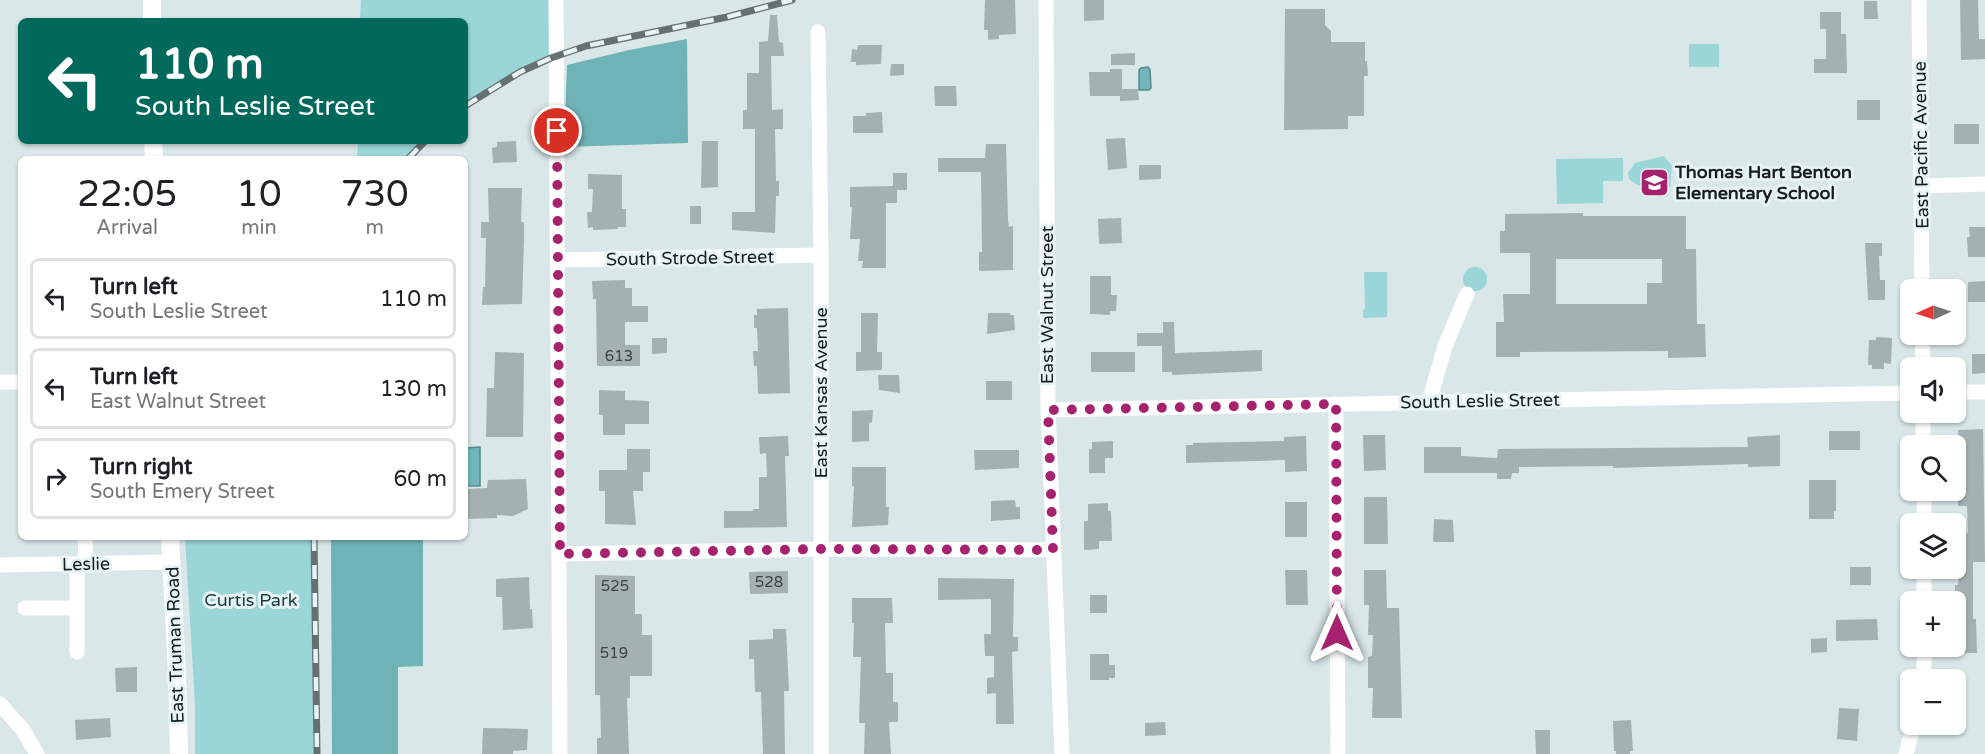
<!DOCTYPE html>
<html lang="en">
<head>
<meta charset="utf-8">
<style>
	:root { --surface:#fff; --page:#f2f2f2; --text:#202124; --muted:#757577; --line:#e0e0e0 }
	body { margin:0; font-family:"Varela Round",sans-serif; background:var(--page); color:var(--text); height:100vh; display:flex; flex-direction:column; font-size:22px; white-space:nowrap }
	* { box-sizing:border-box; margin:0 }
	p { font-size:20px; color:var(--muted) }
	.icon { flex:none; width:33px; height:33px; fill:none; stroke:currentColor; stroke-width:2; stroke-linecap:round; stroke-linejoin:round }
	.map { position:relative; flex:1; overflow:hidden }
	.details { position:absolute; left:18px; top:156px; width:450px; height:384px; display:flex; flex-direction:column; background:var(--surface); border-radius:9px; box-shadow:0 2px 4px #0004 }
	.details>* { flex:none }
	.top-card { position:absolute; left:18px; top:18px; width:450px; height:126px; border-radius:9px; box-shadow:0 2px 4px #0004; background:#00695c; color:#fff; overflow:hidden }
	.needle { width:39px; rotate:267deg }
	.tools { position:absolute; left:1900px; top:279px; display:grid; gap:12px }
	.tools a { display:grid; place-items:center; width:66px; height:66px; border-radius:9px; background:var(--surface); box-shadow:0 2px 4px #0004; font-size:30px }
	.pin { position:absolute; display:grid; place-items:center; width:51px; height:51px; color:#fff; margin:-26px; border:3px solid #fff; border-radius:50%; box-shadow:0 2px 6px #0007 }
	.me { position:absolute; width:66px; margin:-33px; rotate:0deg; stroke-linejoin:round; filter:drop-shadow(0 0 4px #0008) }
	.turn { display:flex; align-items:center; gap:21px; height:126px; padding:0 18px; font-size:27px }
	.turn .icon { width:78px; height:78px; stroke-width:2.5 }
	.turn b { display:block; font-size:42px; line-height:51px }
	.eta { display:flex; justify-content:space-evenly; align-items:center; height:102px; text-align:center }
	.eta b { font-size:36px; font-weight:600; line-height:42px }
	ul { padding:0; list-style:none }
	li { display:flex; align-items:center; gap:18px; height:81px; margin:0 12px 9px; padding:0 6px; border:3px solid var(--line); border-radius:9px }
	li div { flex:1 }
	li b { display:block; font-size:22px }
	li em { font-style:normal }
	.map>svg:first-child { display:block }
</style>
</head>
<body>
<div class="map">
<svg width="1985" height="754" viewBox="0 0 1985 754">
	<rect width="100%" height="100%" fill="#d9e7e8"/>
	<path fill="#9ad5d8" d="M361 0H556L557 56 520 72 465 106V21H360Z
		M1689 44H1719V67H1689Z
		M358 141H426L409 159H357Z
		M1664 156 1672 166 1670 187C1654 189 1641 190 1629 179L1628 173 1635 163Z
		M1623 158V181H1603V203L1557 204 1556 159Z
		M1463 279a12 12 0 1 1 24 0a12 12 0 1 1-24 0Z
		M1364 272H1387V317L1363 318V310L1365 309Z
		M185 537H313V754H195V705Z"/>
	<path fill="#6fb3b7" d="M687 39 688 143 564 147 567 65 629 50Z
		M331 537H423V666L398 667V754H332Z"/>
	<path fill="#71b6ba" stroke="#56888b" stroke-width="1.5" d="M1141 68 1148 67 1150 70 1151 88 1149 90H1139V70Z
		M480 447V486H465V448Z"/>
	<path fill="#a4b1b2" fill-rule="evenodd" d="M985 0H1015L1016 34 999 35V39L988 40V30H984Z
		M1084 0H1104V20L1084 21Z
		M1960 0H1978L1979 39H1985V59L1961 60Z
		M1864 1H1877L1878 19H1864Z
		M1285 9H1325V25L1331 31V42H1365V61H1367L1368 76H1364V116H1348V129L1284 130Z
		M1820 12H1841V34H1846L1847 73H1814V59H1826V29H1820Z
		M770 15H777L779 42 783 43 784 56H771L772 110 783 109V129H775L776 181H779V196H776L775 233 732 230V212H755V129H743V110H747V73H759V42L768 41Z
		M858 45H882L881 64 856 65V62H851L852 49 857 50Z
		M1135 53V65H1111V54Z
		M891 64H904V75L890 76Z
		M1110 69H1122V89H1138L1139 100 1120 101V96H1090L1089 72H1110Z
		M934 86H956L957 106H935Z
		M1857 100H1880V120H1857Z
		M882 112 883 133H853V116H866V113Z
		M1954 124H1979V144H1954Z
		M1125 138 1127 168 1108 170 1106 139Z
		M516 141 517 162 493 163 492 148 497 147V142Z
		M702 141H718V187L701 188Z
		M986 144H1006L1008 220 1009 227 1013 226V270L979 271V252H982L981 172H938V158H985Z
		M1139 165H1161V179L1139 180Z
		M893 173H907V190H897V203H886V268H862L863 261H858L860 239H850L852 207H850V187L893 186Z
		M588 174 622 175V209H626V227H618V229L593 230V227L588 228 587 212H592L593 189H588Z
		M488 188H522L521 222H524V239L522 304 482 305 483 287H485L486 238H481V222H489Z
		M690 206H701V224H690Z
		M1583 213V216H1686V249H1696L1697 324H1705L1706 357 1668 358V351L1520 352V357H1496V322H1504L1503 294H1530V253H1500V231H1505V214ZM1556 259H1662V283H1647V304H1556Z
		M1121 218 1122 243 1099 244 1098 219Z
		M1969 227H1985V257H1968L1967 237H1970Z
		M1865 243H1882V256H1879L1880 280H1885V300H1868Z
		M1090 276H1111V295H1117L1116 311H1110V315L1090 314Z
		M625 280V288H632V306H648V322H625V345H640V366H597L596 299H593L592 281Z
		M1985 281V302H1968V282Z
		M788 308 790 393 758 394 757 366H754L753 351H758L757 328H754V315H757V309Z
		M861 313H878L877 352H882V370L856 371V352H861Z
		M988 313H1010V315H1014L1015 330 987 334Z
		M1163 322H1174L1175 353 1262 350V371L1172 375V372H1162V346H1137V333H1163Z
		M1876 337 1892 338 1891 364 1884 363V369H1872V365H1868L1869 340H1876Z
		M652 338H667V353L652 354Z
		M495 352 524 353 523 437H486L487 388H494Z
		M1091 352H1135V372H1091Z
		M1972 354H1985V373L1972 374Z
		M878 375H899L900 393 879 390Z
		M986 381H1012V400H986Z
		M599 390 625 391V400L649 401V424H625V435H603V415H599Z
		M873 410 872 422 869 423V441L852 442V411Z
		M1983 429 1985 562H1973V619H1976L1977 653H1956L1955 585H1958L1959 573 1958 533H1968L1967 506H1958V485H1960L1957 440H1959L1958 430Z
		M1829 431H1860V450H1829Z
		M1363 435H1385L1386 470 1364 471Z
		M1780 435V466L1748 467V464L1613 468V466L1519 467V473H1512L1511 479H1497V473H1424V447H1461V456L1497 458 1498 449 1748 447 1747 437Z
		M788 436 789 456H785L787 527 724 528V511H753V509H759V477H767L766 453 760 454 759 437Z
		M1306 436 1307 471 1285 472V460L1186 463V445H1193V443L1284 441V437Z
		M1113 441V458H1105V473H1089V449H1092V442Z
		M627 449H650V472H643V491H633L636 525 605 524V491H599V470H627Z
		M974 450H1019V468L975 470Z
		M852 467H886V507H889L888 525 852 527 854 486H852Z
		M526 479 528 509 513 516 497 515V518L465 519V489L487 488 488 480Z
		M1809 480H1836V511H1834V519H1809Z
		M1364 497H1387L1388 544H1364Z
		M1015 500 1016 507H1020V519L991 521V501Z
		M1285 502H1307V537H1285Z
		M1108 503V511H1111L1112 541H1099V549L1084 550V521H1088V504Z
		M1434 519 1453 520 1454 542H1433Z
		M1850 567H1871V585H1850Z
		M1285 570H1307L1308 605H1286Z
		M1364 570H1386L1387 608H1399L1402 718H1372L1373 688H1368V657L1372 656 1373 635H1368L1369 605H1364Z
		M788 571V593L750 594 749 572Z
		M595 575 635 576V614H642V635H652V676H630V698H627L629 754H597V738H601L600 695H595Z
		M529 577 530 609H532L533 628 503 630 502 597H496V579Z
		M938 578 1014 579 1013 637H1018V651L1012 652V654L1014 724H996V693L987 694V678L994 677V656H985L984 634H991V599L938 600Z
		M1090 595H1107V613H1090Z
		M852 598H892L893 623H885L886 673H893V702H898V722H889L891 754H864L865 723H859L861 657H853L854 623H852Z
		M1877 619 1878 640 1836 641V620Z
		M773 629H786L789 691H784L785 754H763L761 692H755L754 659H749V640L773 639Z
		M1827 638V652L1811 653V639Z
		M1090 654H1109V665H1115V678H1109V680H1090Z
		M137 667V692H116L115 668Z
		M1839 708 1859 709 1857 741 1837 739Z
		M110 718 111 737 76 740 75 720Z
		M1631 720 1633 751H1630V754H1616V751H1614L1613 721Z
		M1165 722 1166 735 1145 736V723Z
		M483 728 528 729 527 750 513 751V754H482Z
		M1535 730H1550V754H1536Z"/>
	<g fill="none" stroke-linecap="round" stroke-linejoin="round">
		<path stroke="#fff" stroke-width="15" d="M556 0 560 754
			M1046 0 1048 410 1062 754
			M1919 0 1922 290
			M818 32 821 255V754
			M1921 186 1985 184
			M559 260 821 255
			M1922 334 1923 368
			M0 382H21
			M1956 392H1985
			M1429 402 1445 346 1467 294
			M1336 404 1338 754
			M1048 410 1911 393
			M1923 412V446
			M1924 490V524
			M85 537 86 564
			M560 554 821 549 1054 550
			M0 565 172 562
			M1924 568V602
			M25 608H77
			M77 652V564
			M1923 680 1925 646
			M0 704 23 730 37 754
			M1906 754 1914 724"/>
		<path stroke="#fff" stroke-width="18" d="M152 0V21
			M153 141 154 159
			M170 537 177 673 179 754"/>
		<defs>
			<path id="rail" d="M465 106 520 72 551 58 586 46 727 17 792 0
				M408 159 425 141
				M314 537 317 754"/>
		</defs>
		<use href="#rail" stroke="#677070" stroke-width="7"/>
		<use href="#rail" stroke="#e6f4f5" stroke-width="4.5" stroke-dasharray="14" stroke-linecap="butt"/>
	</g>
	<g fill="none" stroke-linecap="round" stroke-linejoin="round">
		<path stroke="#a6226e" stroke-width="10" stroke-dasharray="0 18" d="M557 131 560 554 821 549 1053 550 1048 410 1336 404 1337 633"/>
	</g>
	<defs>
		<symbol id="school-square" viewBox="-11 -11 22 22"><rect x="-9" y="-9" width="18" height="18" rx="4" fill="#a6226e" stroke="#e6f4f5"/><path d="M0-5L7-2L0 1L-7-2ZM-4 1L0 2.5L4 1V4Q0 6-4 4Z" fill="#fff"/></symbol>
	</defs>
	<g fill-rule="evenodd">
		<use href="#school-square" x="1638" y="166" width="33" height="33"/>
	</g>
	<g text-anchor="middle" stroke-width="6" stroke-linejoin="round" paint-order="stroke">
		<g font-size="15" fill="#3b4242">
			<text x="619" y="361">613</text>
			<text x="769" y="587">528</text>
			<text x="615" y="591">525</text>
			<text x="614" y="658">519</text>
		</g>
		<g font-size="18" fill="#181d1d" stroke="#e6f4f5">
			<text transform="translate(1921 145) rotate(-91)" y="6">East Pacific Avenue</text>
			<text transform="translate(690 258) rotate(-1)" y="6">South Strode Street</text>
			<text transform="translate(1047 305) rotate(-90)" y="6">East Walnut Street</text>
			<text transform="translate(821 393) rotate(-90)" y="6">East Kansas Avenue</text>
			<text transform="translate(1480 401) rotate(-1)" y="6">South Leslie Street</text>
			<text transform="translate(86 564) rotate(-1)" y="6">Leslie</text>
			<text transform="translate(175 645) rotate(-92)" y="6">East Truman Road</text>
		</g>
		<g font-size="18" font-weight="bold" fill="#181d1d" stroke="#e6f4f5" text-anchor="start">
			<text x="1675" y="178">Thomas Hart Benton<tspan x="1675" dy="21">Elementary School</tspan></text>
		</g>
		<g font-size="18" fill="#1b3d3f" stroke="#e6f4f5">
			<text x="251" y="606">Curtis Park</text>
		</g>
	</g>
</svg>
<div class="tools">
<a><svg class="needle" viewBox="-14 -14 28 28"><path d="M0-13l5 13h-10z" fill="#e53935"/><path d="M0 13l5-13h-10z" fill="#757577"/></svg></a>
<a><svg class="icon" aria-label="sound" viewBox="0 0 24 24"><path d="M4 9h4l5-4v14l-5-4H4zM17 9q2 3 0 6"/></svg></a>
<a><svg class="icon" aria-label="search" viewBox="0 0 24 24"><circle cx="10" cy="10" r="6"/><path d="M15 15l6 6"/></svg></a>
<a><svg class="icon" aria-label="layers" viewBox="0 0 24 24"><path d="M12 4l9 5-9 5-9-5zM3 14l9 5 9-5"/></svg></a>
<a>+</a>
<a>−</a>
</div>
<div class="pin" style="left:557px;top:131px;background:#d93025"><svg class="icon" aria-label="arrive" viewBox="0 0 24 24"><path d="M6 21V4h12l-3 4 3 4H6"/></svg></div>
<svg class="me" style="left:1337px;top:633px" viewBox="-20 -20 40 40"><path d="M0-17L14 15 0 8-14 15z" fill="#a6226e" stroke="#fff" stroke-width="4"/></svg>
<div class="top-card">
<div class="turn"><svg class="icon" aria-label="left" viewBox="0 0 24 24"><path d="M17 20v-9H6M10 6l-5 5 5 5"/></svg><div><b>110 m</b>South Leslie Street</div></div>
</div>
<section class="details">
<div class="eta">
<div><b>22:05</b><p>Arrival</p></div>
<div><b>10</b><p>min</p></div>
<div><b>730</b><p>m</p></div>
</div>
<ul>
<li><svg class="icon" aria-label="left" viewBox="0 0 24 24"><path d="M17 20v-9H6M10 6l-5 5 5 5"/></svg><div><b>Turn left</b><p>South Leslie Street</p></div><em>110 m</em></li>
<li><svg class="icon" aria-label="left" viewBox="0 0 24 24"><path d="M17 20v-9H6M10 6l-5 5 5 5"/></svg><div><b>Turn left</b><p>East Walnut Street</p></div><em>130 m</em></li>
<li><svg class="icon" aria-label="right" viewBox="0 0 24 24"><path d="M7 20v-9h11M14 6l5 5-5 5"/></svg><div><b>Turn right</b><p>South Emery Street</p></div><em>60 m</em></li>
</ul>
</section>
</div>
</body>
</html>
